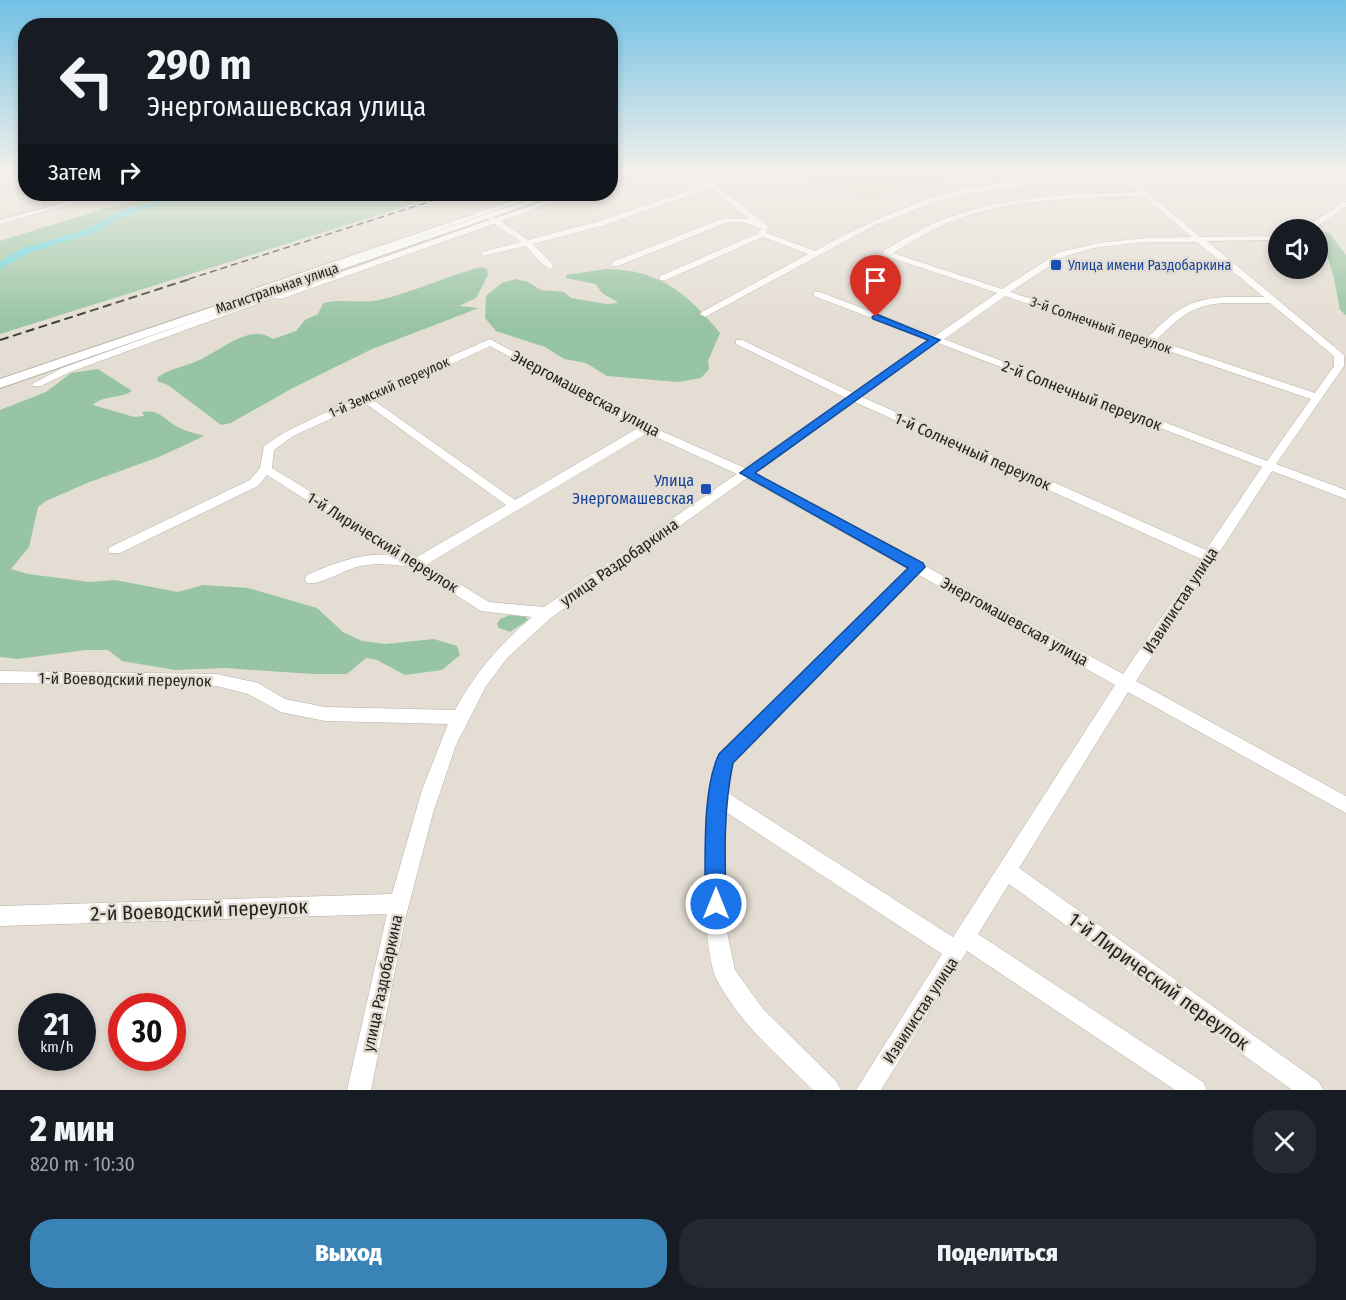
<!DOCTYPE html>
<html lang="ru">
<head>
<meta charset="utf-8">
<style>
	:root { --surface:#171b24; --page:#242831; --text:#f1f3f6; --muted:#9ea1a6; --accent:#3983b7 }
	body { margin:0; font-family:"Fira Sans Condensed",sans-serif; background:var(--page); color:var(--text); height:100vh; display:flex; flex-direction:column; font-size:22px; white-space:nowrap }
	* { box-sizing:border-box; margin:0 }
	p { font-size:20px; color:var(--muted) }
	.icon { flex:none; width:33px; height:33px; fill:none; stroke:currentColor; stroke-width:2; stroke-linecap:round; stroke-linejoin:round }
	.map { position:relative; height:1090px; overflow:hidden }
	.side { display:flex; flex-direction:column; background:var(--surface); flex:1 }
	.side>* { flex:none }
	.top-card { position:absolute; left:18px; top:18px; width:600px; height:183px; border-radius:24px; box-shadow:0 3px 9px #0003; background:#171b24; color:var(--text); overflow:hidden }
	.tools { position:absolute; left:1268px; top:219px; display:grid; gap:12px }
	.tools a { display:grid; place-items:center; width:60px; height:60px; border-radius:50%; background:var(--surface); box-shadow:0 3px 9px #0003; font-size:30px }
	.speed { position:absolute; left:18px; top:993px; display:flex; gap:12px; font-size:30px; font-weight:700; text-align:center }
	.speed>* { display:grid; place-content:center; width:78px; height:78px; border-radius:50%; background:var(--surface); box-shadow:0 3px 9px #0003; line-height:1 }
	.speed small { font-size:15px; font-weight:400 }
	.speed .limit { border:9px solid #d22; background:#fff; color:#111 }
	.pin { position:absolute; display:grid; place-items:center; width:51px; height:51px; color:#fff; margin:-62px -26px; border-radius:50% 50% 50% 0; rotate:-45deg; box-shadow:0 0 6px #0007 }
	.pin .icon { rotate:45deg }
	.me { position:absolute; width:66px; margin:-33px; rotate:0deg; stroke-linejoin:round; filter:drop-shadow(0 0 4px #0008) }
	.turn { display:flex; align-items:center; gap:21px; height:126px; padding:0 30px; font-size:27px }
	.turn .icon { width:78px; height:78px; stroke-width:2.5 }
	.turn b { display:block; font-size:42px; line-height:51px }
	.then { display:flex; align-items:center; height:57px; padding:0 30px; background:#0003; gap:12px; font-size:22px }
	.round { display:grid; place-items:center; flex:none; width:63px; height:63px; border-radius:24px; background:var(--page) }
	.headline { display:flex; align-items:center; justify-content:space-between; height:102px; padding:0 30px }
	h1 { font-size:36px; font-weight:800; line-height:45px }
	.action { display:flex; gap:12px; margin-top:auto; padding:12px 30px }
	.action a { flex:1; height:69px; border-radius:24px; background:var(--accent); color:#fff; font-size:24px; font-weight:800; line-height:69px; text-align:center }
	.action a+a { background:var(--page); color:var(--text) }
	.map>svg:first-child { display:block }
</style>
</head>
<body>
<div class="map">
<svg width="1346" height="1090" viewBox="0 0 1346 1090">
	<rect width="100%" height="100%" fill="#e4ddd3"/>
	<path fill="#dbd1c1" d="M798 172H968L868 199 805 179Z"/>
	<path fill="#97c4a2" d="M168 194H445L0 334V241L106 208Z
		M1320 232H1329L1346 255V315L1340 310 1334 278Z
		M481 267 487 269 488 275 476 298 459 306 479 308 372 349 291 389 231 423 221 425 168 385 157 381 158 377C171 368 184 367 197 361 219 352 250 322 273 339L296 331 305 320 318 314 323 303C342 298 361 304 379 300 414 292 446 276 481 267Z
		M606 269C659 269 688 294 720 333L708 361 709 369 701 378 678 382 607 376 586 363 564 359 545 347 496 331 485 318 486 296 502 283 515 279 528 282 541 290 564 292 571 298 606 304 619 303 602 293 596 284 566 278V275Z
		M98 369 132 391C120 399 103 395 93 405L134 417 144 416 142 412C159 409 163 418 176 426 184 431 195 433 204 436L159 457 87 483 46 501 38 507 29 547 11 569 28 574 90 582 115 580 178 592 203 585 248 588 317 608 343 632 362 641 386 644 434 639 457 646 460 655 442 670 405 675 377 660 366 658 347 674H312L225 668 175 670 122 661 108 650H85L18 659 0 657V410L46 392 71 373Z
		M511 615 526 617 528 620 510 632 499 628 497 624 500 619Z"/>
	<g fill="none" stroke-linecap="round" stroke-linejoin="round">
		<path fill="#5cd5dd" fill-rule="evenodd" d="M195 194H211L158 205 118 219 91 234 28 253 0 269V262L20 249 85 230 112 215 153 201Z"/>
		<defs>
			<path id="minor" d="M23 172 0 177V173Z
				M626 172H636L610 182V177Z
				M744 172H754L717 186 768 226 767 233 815 251C853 230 890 212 931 198 992 178 1059 180 1122 179L1115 172H1122L1131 179H1198L1210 172H1218L1199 183H1136L1201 237 1278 236V240L1207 241 1344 355V366L1276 464 1346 490V499L1272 471 1136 681 1346 796V813L1128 692 1019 868 1319 1082 1323 1090H1292L1009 884 978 934 1203 1082 1207 1090H1175L967 951 881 1090H856L942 954 726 812 724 836 726 927 735 970 763 1009 837 1082 841 1090H813C779 1056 739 1023 717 980 699 945 702 791 719 755L908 569 747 478 552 617 508 657 486 686 456 745 433 813 406 916 371 1090H347L387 914 0 926V906L392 894 422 790 448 724 325 721 281 712 248 694 217 686 0 683V671L217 674 258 683 285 699 325 707 455 710C475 673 500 644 532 617L481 611 412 567C394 564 377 563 360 566 346 569 319 586 307 583L305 579 307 575C335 563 362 552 393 555L267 475 258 486 120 553H110L108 550 110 547 250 480 260 468 264 446 285 432 360 396 490 339 650 426 745 468 846 398 736 344V340H742L853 393 929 340 814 296V292H820L935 336 997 293 883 255V251C903 240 922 227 944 219 1005 195 1073 194 1138 192L1127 183 1031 185 963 194 938 201 875 225 705 317 700 314 702 312 808 254 763 237 666 280H660V276L759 233 761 229 743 222H728L618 266H612V262L724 218 749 219 711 188 605 225 533 244 554 266 550 269 541 263 526 246 482 256V252L521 242 494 224 281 299 273 298 70 372 41 386H33L32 384 62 368 271 293 279 294 489 220 485 216 486 214H492L496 218 565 194H574L501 221 528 240 599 221ZM1143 196 1192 237 1146 238 1099 243 1059 252 1002 289 893 253C911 242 930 230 950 222 1011 198 1079 198 1143 196ZM1146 242H1197L1264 297C1238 297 1208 294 1184 307 1170 314 1159 327 1148 337L1010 292 1065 256 1099 247ZM1005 296 1311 399 1267 461 944 339ZM1222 303H1270L1334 356V366L1315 393 1156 340C1178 319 1190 306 1222 303ZM938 343 1262 467 1206 550 862 397ZM490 346 638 428 515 500 373 400ZM855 402 1201 559 1123 674 755 473ZM365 403 506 505 417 557 272 468 274 450 293 436ZM647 433 737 474 544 607 489 602 427 564ZM919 575 1115 685 953 937 728 793 733 764Z
				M96 194H106L0 224V220Z
				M533 194H543L284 284 286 286 285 288 276 286 255 293 251 290Z
				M1343 202H1346V207L1312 230H1302Z"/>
			<path id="major" d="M610 172H620L610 177Z
				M546 194H559L0 388V379Z"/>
		</defs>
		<use href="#minor" stroke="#b6b0a6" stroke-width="1"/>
		<use href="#major" stroke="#b6b0a6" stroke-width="2"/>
		<use href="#minor" fill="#fff" fill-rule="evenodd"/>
		<use href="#major" fill="#fff" fill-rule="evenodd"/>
		<path stroke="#3d3b36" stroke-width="1.5" stroke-dasharray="7 4" stroke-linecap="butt" d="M189 279 453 194"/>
		<path stroke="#3d3b36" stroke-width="2" stroke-dasharray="9 4.5" stroke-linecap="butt" d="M0 340 193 278"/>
	</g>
	<linearGradient id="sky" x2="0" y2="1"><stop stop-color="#70c1e4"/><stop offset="0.53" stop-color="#f3f0eb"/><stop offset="1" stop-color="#f3f0eb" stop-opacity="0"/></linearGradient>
	<rect width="1346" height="325" fill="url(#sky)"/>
	<path fill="#1a73e8" stroke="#114b97" stroke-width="1.5" d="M876 314 940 340 755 473 923 563 925 567 733 763C723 810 725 857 726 904L723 911 716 914 708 911 705 904C706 862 701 792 719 754L908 568 740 473 928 340 873 319 872 317Z"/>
	<g fill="#1a4fb4" stroke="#e4ddd3" stroke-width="2">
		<rect x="1050" y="259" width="12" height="12" rx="3"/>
		<rect x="700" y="483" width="12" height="12" rx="3"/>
	</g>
	<g text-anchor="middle" stroke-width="5" stroke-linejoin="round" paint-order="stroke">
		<g font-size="14" fill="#164399" stroke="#e4ddd3" text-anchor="start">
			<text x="1068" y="270">Улица имени Раздобаркина</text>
		</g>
		<g font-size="14" fill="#24221e" stroke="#e4ddd3">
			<text transform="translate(277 288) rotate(-19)" y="5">Магистральная улица</text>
			<text transform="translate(1101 325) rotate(19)" y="5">3-й Солнечный переулок</text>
			<text transform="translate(389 387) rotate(-24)" y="5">1-й Земский переулок</text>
		</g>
		<g font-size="16" fill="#24221e" stroke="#e4ddd3">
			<text transform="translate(586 393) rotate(28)" y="6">Энергомашевская улица</text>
			<text transform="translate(1082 395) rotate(21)" y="6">2-й Солнечный переулок</text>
			<text transform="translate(973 451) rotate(24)" y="6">1-й Солнечный переулок</text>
			<text transform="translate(383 542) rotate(32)" y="6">1-й Лирический переулок</text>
			<text transform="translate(619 562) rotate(-35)" y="6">улица Раздобаркина</text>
			<text transform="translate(1180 600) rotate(-57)" y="6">Извилистая улица</text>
			<text transform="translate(1015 621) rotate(29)" y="6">Энергомашевская улица</text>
			<text transform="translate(125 679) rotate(1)" y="6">1-й Воеводский переулок</text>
			<text transform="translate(382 983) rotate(-78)" y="6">улица Раздобаркина</text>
			<text transform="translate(920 1010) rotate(-57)" y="6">Извилистая улица</text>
		</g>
		<g font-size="16" fill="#164399" stroke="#e4ddd3" text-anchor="end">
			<text x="694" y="486">Улица<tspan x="694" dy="18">Энергомашевская</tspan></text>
		</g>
		<g font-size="20" fill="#24221e" stroke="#e4ddd3">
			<text transform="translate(199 910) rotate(-2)" y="7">2-й Воеводский переулок</text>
			<text transform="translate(1159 981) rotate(36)" y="7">1-й Лирический переулок</text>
		</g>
	</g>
</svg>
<div class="tools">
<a><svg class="icon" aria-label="sound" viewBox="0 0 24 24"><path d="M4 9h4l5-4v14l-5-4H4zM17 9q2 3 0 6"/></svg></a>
</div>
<div class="speed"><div>21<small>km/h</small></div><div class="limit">30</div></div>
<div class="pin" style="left:876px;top:317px;background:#d93025"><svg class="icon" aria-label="arrive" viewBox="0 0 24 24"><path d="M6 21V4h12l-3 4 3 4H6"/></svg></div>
<svg class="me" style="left:716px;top:904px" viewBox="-20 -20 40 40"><circle r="17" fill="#1a73e8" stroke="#fff" stroke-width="3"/><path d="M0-11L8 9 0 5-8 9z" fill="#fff"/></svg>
<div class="top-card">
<div class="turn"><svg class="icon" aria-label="left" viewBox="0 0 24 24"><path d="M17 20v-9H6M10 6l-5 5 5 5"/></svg><div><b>290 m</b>Энергомашевская улица</div></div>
<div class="then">Затем<svg class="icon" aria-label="right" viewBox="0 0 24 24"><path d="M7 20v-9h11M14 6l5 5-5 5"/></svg></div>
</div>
</div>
<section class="side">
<div class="headline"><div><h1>2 мин</h1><p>820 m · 10:30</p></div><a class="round"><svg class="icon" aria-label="close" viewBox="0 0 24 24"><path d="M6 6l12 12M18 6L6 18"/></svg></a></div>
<div class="action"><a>Выход</a><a>Поделиться</a></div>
</section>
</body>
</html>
